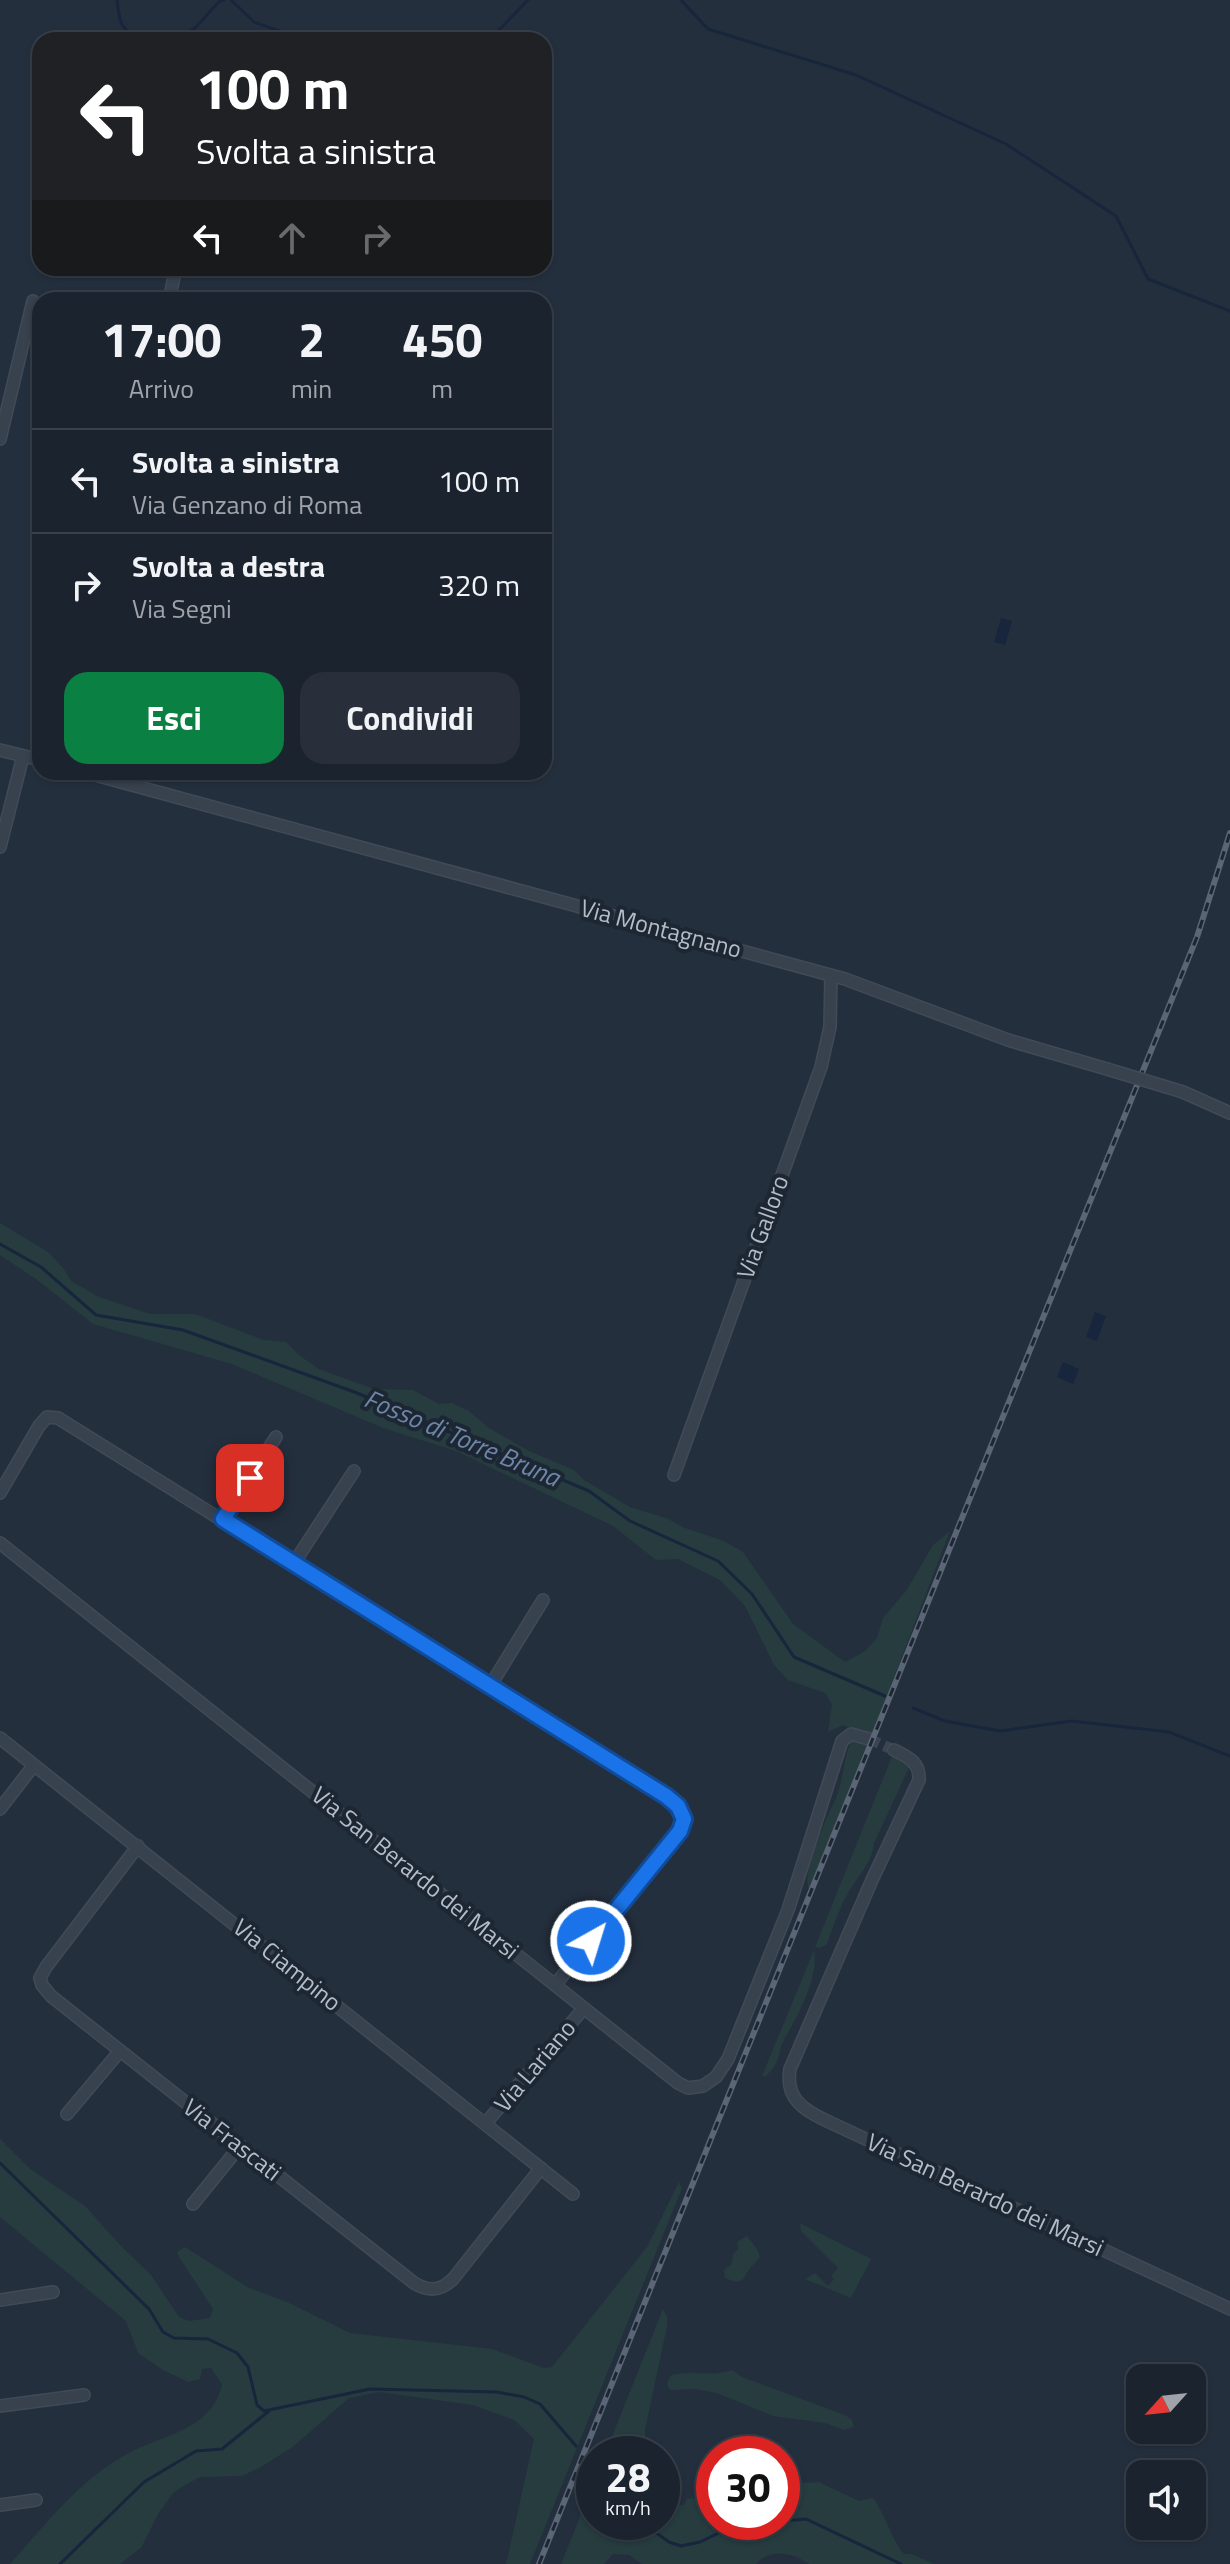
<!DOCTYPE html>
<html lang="it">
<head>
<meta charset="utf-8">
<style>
	:root { --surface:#1b232e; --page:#282f3a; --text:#f1f3f6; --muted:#a0a4aa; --line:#39404a; --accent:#0b8043 }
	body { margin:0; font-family:"Titillium Web",sans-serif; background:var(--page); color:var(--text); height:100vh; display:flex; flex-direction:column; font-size:30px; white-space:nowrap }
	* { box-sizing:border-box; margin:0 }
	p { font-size:26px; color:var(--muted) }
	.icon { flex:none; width:44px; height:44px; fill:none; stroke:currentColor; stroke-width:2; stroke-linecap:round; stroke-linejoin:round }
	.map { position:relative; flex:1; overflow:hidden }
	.sheet { position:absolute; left:32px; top:292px; width:520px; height:488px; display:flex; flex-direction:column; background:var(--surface); border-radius:24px; box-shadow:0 2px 6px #0004,0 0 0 2px var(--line) }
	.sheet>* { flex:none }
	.top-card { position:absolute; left:32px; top:32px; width:520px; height:244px; border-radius:24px; box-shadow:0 2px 6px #0004,0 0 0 2px var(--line); background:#202124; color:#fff; overflow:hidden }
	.needle { width:52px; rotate:243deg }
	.controls { position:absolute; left:1126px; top:2364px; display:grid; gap:16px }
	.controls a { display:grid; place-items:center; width:80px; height:80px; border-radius:16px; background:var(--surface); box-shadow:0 2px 6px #0004,0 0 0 2px var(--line); font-size:40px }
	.speed { position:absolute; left:576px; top:2436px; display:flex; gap:16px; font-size:40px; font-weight:700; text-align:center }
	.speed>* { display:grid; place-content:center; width:104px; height:104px; border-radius:50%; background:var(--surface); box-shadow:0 2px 6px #0004,0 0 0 2px var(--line); line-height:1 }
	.speed small { font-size:20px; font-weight:400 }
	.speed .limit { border:12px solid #d22; background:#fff; color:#111 }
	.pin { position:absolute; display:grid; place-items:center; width:68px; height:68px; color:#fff; margin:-34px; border-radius:16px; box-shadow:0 4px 12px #0006 }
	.me { position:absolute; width:88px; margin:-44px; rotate:39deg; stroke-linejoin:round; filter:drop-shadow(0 0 6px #0008) }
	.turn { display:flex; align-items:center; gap:28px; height:168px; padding:0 32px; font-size:36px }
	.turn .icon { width:104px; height:104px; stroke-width:2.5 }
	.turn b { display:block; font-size:56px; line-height:68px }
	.lanes { display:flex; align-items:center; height:76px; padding:0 32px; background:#0003; justify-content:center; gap:40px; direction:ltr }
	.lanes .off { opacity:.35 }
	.eta { display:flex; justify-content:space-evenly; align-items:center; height:136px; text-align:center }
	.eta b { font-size:48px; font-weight:700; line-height:56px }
	.primary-button { display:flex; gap:16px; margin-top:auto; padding:16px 32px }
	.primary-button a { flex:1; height:92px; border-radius:24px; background:var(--accent); color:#fff; font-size:32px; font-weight:700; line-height:92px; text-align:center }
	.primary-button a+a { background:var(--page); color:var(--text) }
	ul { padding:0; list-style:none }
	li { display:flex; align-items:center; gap:24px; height:104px; padding:0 32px; border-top:2px solid var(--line) }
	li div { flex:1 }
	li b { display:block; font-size:30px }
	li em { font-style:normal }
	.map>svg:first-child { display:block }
</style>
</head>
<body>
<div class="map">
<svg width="1230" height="2564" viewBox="0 0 1230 2564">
	<rect width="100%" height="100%" fill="#242f3e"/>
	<path fill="#263c3f" d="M0 1223 48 1252 64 1269 71 1281 99 1297 150 1314H195L264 1340 286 1342 299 1355 319 1369 374 1389 413 1390 439 1404 452 1403 469 1411 489 1428 529 1451 574 1470 584 1480 630 1507 666 1518 685 1528 724 1541 743 1552 793 1624 845 1662 864 1652 877 1638 883 1618 906 1591 933 1545 950 1531 872 1735 843 1725 828 1732 832 1704 825 1693 788 1680 774 1665 745 1606 720 1580 678 1559 656 1560 613 1526 456 1451 383 1428 232 1364 93 1324 36 1279 0 1255Z
		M853 1738 867 1744 810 1892C799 1875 827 1817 836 1798 844 1779 843 1756 853 1738Z
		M893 1754 910 1764 908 1770 874 1843C872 1864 856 1878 847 1895 838 1911 833 1928 827 1944L820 1948 815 1947Z
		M814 1950C819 1977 799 2014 785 2038 776 2054 783 2060 766 2076H762Z
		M0 2139 29 2168 86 2207 121 2246 151 2275 179 2317 189 2321 210 2318 213 2309 179 2257 177 2252 185 2247 249 2288 287 2302 350 2333 492 2349 544 2368 552 2367 647 2247 679 2182 682 2188 530 2564H506L534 2439 514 2420 473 2405 379 2392 349 2398 294 2446 261 2467 242 2476 200 2477 185 2485 173 2493 158 2514 141 2548 120 2564H10C45 2525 79 2480 127 2454 163 2434 212 2431 222 2384L211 2368 202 2369 200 2379 188 2382 163 2370 138 2353 126 2321 0 2217Z
		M800 2223 871 2259 851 2298 805 2279 815 2273 828 2286 834 2279 831 2276 838 2268 801 2231Z
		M747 2236 757 2249 760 2257C757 2261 754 2264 751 2267 741 2280 745 2286 725 2278L724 2270 732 2264 733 2254 738 2249 737 2242Z
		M663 2309 667 2317V2326L645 2430V2449L643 2454H605Z
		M732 2370 742 2377 845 2415 852 2420 854 2427 844 2430 825 2423 773 2416 717 2393 695 2389 670 2390 667 2384 670 2376C690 2369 711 2378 732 2370Z
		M594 2482V2522H662V2502L673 2506 684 2505 687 2499 693 2498 712 2502 714 2499V2522H782V2484L819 2482 859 2501 873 2498C886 2515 890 2537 904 2554H911L934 2564H809C792 2552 771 2548 756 2564H642L629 2555 613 2554 604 2564H561Z"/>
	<path fill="#17263c" d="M1001 618 1012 621 1005 645 994 642Z
		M1095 1312 1106 1316 1097 1341 1086 1337Z
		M1063 1362 1079 1369 1073 1384 1057 1377Z"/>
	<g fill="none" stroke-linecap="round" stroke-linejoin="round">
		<path stroke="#17263c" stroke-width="3" d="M117 0C120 24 120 32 146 40
			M231 0 254 22 304 40
			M681 0 708 29 856 75 1006 144 1116 216 1148 279 1230 311
			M167 40C201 31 197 23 220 1L224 0
			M476 40 497 32 528 0
			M0 1244 41 1267 96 1315 183 1330 357 1393 589 1491 630 1521 718 1561 752 1594 794 1657 885 1696
			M913 1708 945 1721 1000 1731 1072 1721 1169 1732 1230 1756
			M0 2163 149 2309 163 2332 174 2338 208 2339 237 2353 248 2367 257 2405 264 2411 370 2389 497 2392 524 2397 540 2404 576 2446
			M591 2466 594 2469
			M782 2521 806 2519 901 2564
			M641 2522 669 2542 681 2546 700 2542 735 2525 768 2522
			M60 2564 144 2482 196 2451 222 2449 269 2411"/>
		<path stroke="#3a4453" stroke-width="11" stroke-dasharray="11 5.5" stroke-linecap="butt" d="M869 1739 894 1750"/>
		<defs>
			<path id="minor" d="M169 300 176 268
				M0 439 33 301
				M0 750 40 760
				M84 772 845 979 1008 1040 1107 1069
				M0 847 23 756
				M1183 1092 1230 1113
				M674 1475 821 1067 830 1027 831 975
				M0 1493 39 1426 47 1417 58 1418 673 1801 684 1819 680 1831 555 1985
				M223 1519 276 1437
				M0 1543 678 2083 688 2088 703 2086 716 2077 728 2059 788 1910 842 1741 851 1734 869 1739
				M294 1563 354 1471
				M490 1686 543 1600
				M0 1738 573 2194
				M894 1750C908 1757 920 1762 919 1780L872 1880 790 2069C785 2098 803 2110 827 2121L1230 2309
				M0 1809 34 1765
				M138 1846 46 1967 40 1978 42 1985 51 1996 414 2283C429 2292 441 2291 453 2279L541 2168
				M67 2114 120 2051
				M485 2124 584 2008
				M193 2204 240 2146
				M0 2300 53 2292
				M0 2406 84 2395
				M0 2505 36 2500"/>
		</defs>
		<use href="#minor" stroke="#414a57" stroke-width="14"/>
		<use href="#minor" stroke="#38414e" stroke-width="11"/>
		<defs>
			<path id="rail" d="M539 2564 1197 937 1230 833"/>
		</defs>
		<use href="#rail" stroke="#5a6575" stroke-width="6"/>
		<use href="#rail" stroke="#1d2633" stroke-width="3" stroke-dasharray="9" stroke-linecap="butt"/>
		<defs>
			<path id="minor-bridge" d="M1107 1069 1183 1092"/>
		</defs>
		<use href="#minor-bridge" stroke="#414a57" stroke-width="14" stroke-linecap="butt"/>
		<use href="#minor-bridge" stroke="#38414e" stroke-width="11"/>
	</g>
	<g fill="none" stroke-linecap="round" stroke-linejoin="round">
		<defs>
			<path id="route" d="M250 1478 223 1519 666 1796 678 1806 684 1819 680 1831 591 1941"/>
		</defs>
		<use href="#route" stroke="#114b97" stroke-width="20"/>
		<use href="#route" stroke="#1a73e8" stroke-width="14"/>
	</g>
	<g text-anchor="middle" stroke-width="8" stroke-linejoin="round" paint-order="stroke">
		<g font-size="24" fill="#b4bcc9" stroke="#1d2633">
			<text transform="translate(661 929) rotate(15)" y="8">Via Montagnano</text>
			<text transform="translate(763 1227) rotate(-70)" y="8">Via Galloro</text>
			<text transform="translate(415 1873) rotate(39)" y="8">Via San Berardo dei Marsi</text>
			<text transform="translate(287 1965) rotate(39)" y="8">Via Ciampino</text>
			<text transform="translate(535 2066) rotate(-50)" y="8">Via Lariano</text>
			<text transform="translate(232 2140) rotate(38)" y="8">Via Frascati</text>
			<text transform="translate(985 2195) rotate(25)" y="8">Via San Berardo dei Marsi</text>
		</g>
		<g font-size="26" font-style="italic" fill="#6d86a8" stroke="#1d2633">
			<text transform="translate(462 1438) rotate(23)" y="9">Fosso di Torre Bruna</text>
		</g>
	</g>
</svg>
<div class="controls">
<a><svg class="needle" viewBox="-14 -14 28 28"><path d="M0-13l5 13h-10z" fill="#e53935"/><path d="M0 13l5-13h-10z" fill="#a0a4aa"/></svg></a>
<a><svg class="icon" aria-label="sound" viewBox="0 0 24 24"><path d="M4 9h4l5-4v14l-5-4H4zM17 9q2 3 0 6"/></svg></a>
</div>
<div class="speed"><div>28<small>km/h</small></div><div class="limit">30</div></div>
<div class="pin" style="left:250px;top:1478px;background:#d93025"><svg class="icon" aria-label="arrive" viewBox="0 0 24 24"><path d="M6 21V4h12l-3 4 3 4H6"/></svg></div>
<svg class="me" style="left:591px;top:1941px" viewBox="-20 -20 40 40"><circle r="17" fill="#1a73e8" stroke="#fff" stroke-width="3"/><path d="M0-11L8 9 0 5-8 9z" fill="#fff"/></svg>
<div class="top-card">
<div class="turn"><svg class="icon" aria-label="left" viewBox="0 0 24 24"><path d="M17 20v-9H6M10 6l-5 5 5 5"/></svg><div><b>100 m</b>Svolta a sinistra</div></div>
<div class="lanes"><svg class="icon" aria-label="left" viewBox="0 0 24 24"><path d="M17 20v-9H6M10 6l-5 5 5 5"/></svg><svg class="icon off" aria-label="ahead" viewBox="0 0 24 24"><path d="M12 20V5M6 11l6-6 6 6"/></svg><svg class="icon off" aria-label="right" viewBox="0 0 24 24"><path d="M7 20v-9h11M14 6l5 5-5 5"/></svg></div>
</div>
<section class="sheet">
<div class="eta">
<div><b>17:00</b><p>Arrivo</p></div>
<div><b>2</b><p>min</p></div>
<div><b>450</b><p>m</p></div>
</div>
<ul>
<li><svg class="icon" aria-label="left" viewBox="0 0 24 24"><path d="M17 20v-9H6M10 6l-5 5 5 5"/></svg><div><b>Svolta a sinistra</b><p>Via Genzano di Roma</p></div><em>100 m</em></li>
<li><svg class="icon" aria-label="right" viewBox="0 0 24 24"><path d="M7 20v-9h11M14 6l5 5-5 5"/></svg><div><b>Svolta a destra</b><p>Via Segni</p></div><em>320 m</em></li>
</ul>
<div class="primary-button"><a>Esci</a><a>Condividi</a></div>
</section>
</div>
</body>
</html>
